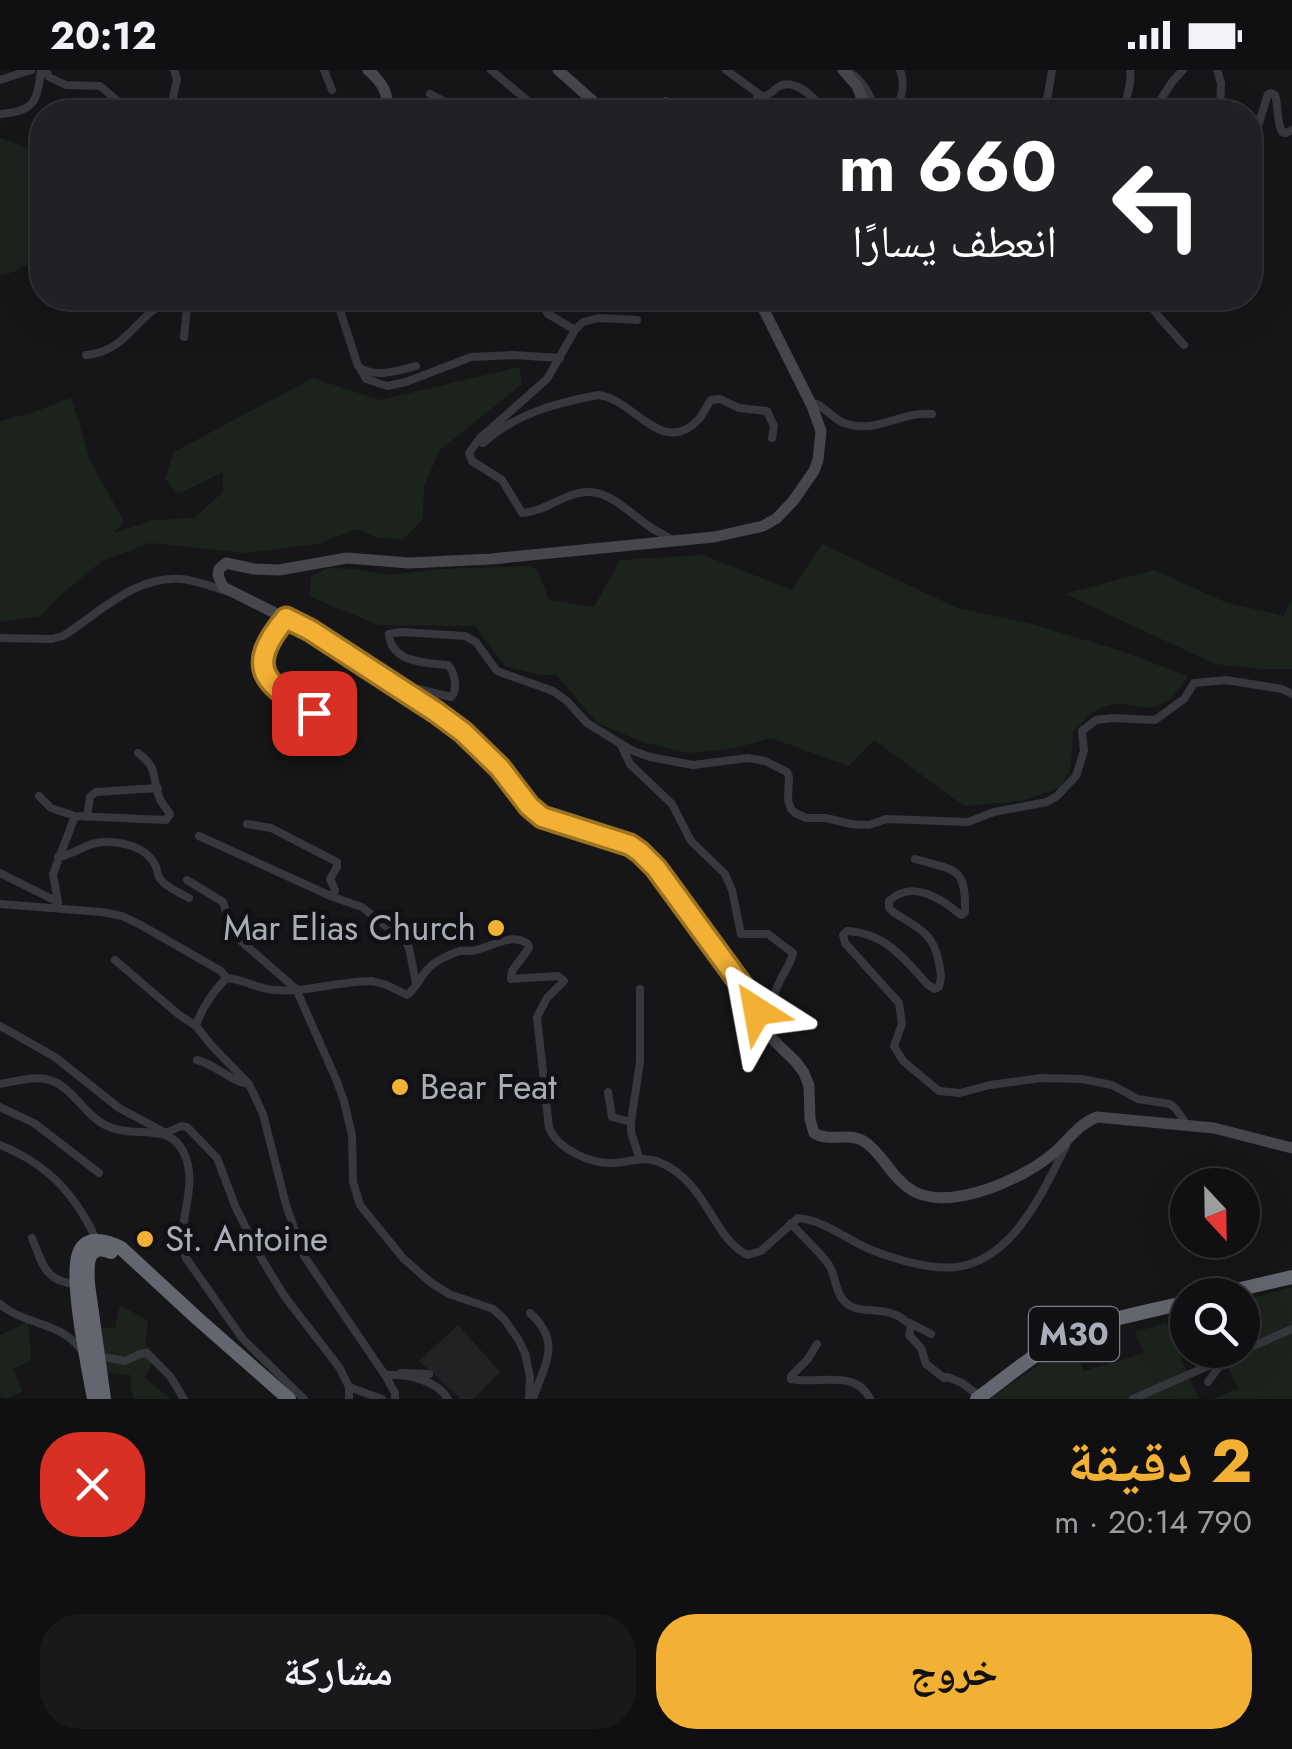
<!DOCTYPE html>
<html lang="ar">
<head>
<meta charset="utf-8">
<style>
	:root { --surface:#101012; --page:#19191b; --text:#f1f3f6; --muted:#9c9d9f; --line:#303032; --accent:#f2b134 }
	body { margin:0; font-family:Jost,"Noto Naskh Arabic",sans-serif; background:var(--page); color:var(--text); direction:rtl; height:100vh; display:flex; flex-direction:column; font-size:38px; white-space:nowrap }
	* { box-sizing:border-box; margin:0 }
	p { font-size:32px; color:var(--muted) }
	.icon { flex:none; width:55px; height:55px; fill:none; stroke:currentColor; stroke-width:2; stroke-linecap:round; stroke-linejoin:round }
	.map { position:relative; height:1329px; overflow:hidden; direction:ltr }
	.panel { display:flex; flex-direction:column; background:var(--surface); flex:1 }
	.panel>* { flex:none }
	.top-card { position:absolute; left:30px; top:30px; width:1232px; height:210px; border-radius:40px; box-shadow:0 10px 40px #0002,0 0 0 2px var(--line); direction:rtl; background:#202124; color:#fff; overflow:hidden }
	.needle { width:65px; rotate:158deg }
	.fabs { position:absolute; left:1170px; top:1098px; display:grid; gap:20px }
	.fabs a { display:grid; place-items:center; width:90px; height:90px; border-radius:50%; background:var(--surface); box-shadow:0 10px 40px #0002,0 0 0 2px var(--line); font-size:50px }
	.pin { position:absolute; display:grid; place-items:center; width:85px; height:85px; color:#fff; margin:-42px; border-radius:20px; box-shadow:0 5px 15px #0006 }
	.me { position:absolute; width:110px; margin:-55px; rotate:326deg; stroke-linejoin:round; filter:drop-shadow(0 0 8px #0008) }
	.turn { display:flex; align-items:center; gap:35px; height:210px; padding:0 40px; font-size:45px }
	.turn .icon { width:130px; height:130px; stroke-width:2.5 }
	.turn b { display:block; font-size:70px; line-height:85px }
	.round { display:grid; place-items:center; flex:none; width:105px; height:105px; border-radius:40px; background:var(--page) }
	.overview { display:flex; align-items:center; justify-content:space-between; height:170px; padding:0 40px }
	h1 { font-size:60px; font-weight:800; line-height:75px; color:var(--accent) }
	.cta { display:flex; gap:20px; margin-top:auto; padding:20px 40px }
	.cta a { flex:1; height:115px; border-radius:40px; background:var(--accent); color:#111; font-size:40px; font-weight:800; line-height:115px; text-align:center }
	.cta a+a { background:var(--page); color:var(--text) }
	.status { display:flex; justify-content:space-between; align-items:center; height:70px; padding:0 50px; background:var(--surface); direction:ltr }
	.status svg { height:28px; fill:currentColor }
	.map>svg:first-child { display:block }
</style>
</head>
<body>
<div class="status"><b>20:12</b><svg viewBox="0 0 49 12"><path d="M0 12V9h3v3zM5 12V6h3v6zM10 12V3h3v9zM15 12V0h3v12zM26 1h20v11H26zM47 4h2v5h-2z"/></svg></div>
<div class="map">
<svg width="1292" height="1329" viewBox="0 0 1292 1329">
	<rect width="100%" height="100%" fill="#161618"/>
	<path fill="#222225" d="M458 1255 500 1302 474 1329H461L419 1291Z"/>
	<path fill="#1c231d" d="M0 68 42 82V187L16 201 0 206Z
		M519 297 522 314 440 380 424 416 423 449 403 470 375 467 358 459 317 474 246 483 150 473 102 491 57 528 41 546 0 552V351L34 342 71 328 91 392 124 452 113 463 155 450 194 448 223 422V402L178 424 165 409 174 382 313 308 380 330Z
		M822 474 957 538 1032 554 1121 581 1188 606C1152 665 1137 619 1097 640 1088 644 1080 655 1073 662L1071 697 1060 718 1021 731 964 736 874 670 849 696 771 668 731 679 688 683 643 672 597 653 557 605H539L505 596 475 556 379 555 310 527 311 506 328 498 355 499 388 505 440 499 530 496 538 501 549 530 594 537 620 490 703 485 792 520Z
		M1154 500 1225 532 1283 546 1292 529V599H1261L1215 594 1065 524Z
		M1292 1217V1329H1214L1238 1318 1224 1289 1242 1280 1244 1274 1243 1231Z
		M120 1235 148 1251 145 1273 155 1286 145 1308 171 1329H134L131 1321V1305L99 1302 92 1258H115Z
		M28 1252 31 1290 13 1299 22 1321 7 1329 0 1327V1265Z
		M1166 1253 1199 1329H989L1071 1273 1084 1301 1144 1283 1135 1262Z"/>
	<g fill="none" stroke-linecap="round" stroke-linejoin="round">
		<path stroke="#37383d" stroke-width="8" d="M46 0 49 7 66 15 100 16 119 32 138 42
			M324 0 332 20
			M491 0 541 42
			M726 0 763 27C769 25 773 21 778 17 792 8 809 23 818 33L792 42
			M1217 0 1221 13 1220 42
			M849 2C864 11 871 27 877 42
			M0 10 31 0
			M430 24 457 38
			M170 42 177 9 174 0
			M443 42 457 38 471 42
			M639 42 666 31
			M752 42 756 36 757 25
			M893 42C902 29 906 16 900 0
			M1037 42 1047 30 1052 0
			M1126 42C1124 28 1133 14 1130 0
			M1153 42 1172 12 1183 0
			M0 44C34 41 37 33 41 0
			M1250 71 1259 53 1268 24 1271 23 1275 25C1279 37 1276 50 1282 62L1286 63 1292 60
			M235 228 242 229 253 228
			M336 228 358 296C374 309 397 301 416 296
			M539 228 548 244 575 260
			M1145 228 1159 247 1184 275
			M637 250 598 248 583 252 575 260 547 309 480 368 469 383 472 391 502 410 522 443C542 442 557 429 575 424 607 414 629 444 653 459 660 463 668 467 675 471
			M184 267 188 228
			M86 285C132 281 136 238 179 228
			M360 298 366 309 387 316 406 312 471 287 513 285 560 288
			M812 336 817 334C827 340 834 349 844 353 875 365 901 341 932 344
			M483 373C515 344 556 333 598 325 633 328 662 388 698 350 704 344 706 336 711 330L720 329 739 338 767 341 774 356 772 368
			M285 548C264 573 250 601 282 625 293 633 306 637 317 646L318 652 310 663
			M0 568 52 569 63 566C99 543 134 506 181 509 196 510 212 517 226 521
			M414 626 410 621 414 618 451 627C458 620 455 602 448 595 426 593 391 593 389 564L401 562 465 566 476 572 497 601 553 621 567 631 587 653 631 680 650 687 693 695 748 688 765 691 787 702 789 707 788 730 791 739 795 743 806 748H826L851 754 869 755 886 749 968 752 994 742 1047 732 1057 726 1076 706 1084 681 1082 661 1096 650 1113 648 1155 650 1184 629 1194 613 1226 610 1282 619 1292 624
			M621 675 630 694 672 734 691 771 725 804 732 820 741 864H768L793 883C790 897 779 908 775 923 771 938 778 952 767 965
			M39 726 51 738 75 746 166 750 170 744C167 739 162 734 160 729 151 709 160 699 138 683
			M87 747 90 727 96 722 158 718
			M247 754 271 758 337 792V797L330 809 335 820 333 827
			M199 766 333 827 362 837 388 858 402 862 409 878 416 913
			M58 787C73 785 86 773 102 772 122 771 148 777 156 797 159 804 156 805 162 811 168 818 180 823 189 828
			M915 789C955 801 966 795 965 842L961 845C941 828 912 809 889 831V838L893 842C917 857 934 863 939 893 941 903 942 908 939 917L935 919 928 915C904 888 885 863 847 861L843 865 845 873 899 933 902 954 894 976 903 991 939 1021 960 1023 990 1015 1041 1008 1082 1009 1112 1015 1138 1029 1170 1034 1176 1039 1187 1055
			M0 803 58 832
			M187 810 223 832 233 864 296 919 336 1009 344 1031 352 1065 353 1112 360 1135 403 1188 430 1212 449 1224 493 1239 504 1249 518 1269 525 1283 530 1307 529 1329
			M58 832 53 804 75 746
			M0 834 102 842 122 846 139 854 221 901 227 908C243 909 257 919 274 920 306 923 339 911 372 911L387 915 407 925C417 918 421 904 432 895 439 889 451 884 460 881 465 880 471 882 476 880 494 876 511 862 528 874L529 878 512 901 511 909 558 906 564 911 547 928 537 947 549 1058C558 1079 590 1094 613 1093 629 1092 643 1086 659 1092 708 1112 713 1170 748 1185L761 1181 798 1148C828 1151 847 1171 874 1181 898 1190 931 1200 957 1197 1014 1189 1043 1121 1066 1076
			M115 890 178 944 196 956 211 975 249 1014 263 1044 286 1135 304 1186 385 1305 395 1323V1329
			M640 919V992L631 1052V1062L640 1090
			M0 956 55 987 119 1038 166 1063 181 1056 187 1057 217 1088 236 1138 263 1191 285 1227 339 1297 349 1317V1329
			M196 956C201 939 214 920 227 908
			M197 990C217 995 229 1011 249 1014
			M0 1014C14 1012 32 1006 46 1009 72 1014 84 1046 107 1056 138 1070 172 1049 186 1088 198 1121 174 1157 186 1188L242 1268 304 1329
			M608 1022 612 1047 631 1052
			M0 1037 34 1053 99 1103
			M0 1075C38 1090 65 1113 85 1148 90 1157 94 1161 94 1171
			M791 1153C802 1167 819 1180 829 1195 836 1206 835 1223 845 1232 861 1248 888 1231 911 1256L909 1265 921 1278 926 1294 944 1308 948 1307 962 1313 979 1326
			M32 1168C43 1195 45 1212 77 1214
			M0 1234C25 1256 61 1251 81 1280
			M530 1243C563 1273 544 1294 533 1329
			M910 1253 931 1264
			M817 1274 808 1289 791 1306V1309C817 1315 856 1298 870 1329
			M97 1286 125 1291 140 1284 147 1283 170 1306 184 1329
			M401 1303 429 1304
			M385 1305C406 1304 436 1309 448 1329
			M1208 1312 1223 1291
			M349 1317 382 1329
			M1133 1329 1292 1259"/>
		<path stroke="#45474d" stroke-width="11" d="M368 0C382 12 390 24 386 42
			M558 0 593 31 597 42
			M843 0 857 16 867 42
			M758 228 812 336 821 361 818 390 814 401 793 431 777 448 763 456 714 467 491 489 409 493 347 488 279 500 254 499 226 493 219 499 218 505 223 517 309 560 436 642 487 685 529 736 542 747 630 775 640 782 656 797 743 917 757 941 764 961 796 992 804 1003 809 1016 810 1049 814 1063C830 1073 848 1061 865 1072 884 1085 892 1109 913 1121 952 1142 1026 1108 1056 1081 1070 1068 1079 1054 1097 1047L1214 1058 1292 1078"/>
		<path stroke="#63666e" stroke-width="14" d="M1215 1225 1292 1207
			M94 1329C89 1301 68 1203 80 1181 88 1165 108 1171 121 1178L198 1249 289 1329
			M104 1329 88 1214C87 1196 85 1172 111 1182
			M977 1329C1002 1311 1026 1290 1053 1274 1093 1250 1143 1243 1188 1232"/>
	</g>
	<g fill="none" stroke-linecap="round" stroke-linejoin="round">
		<defs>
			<path id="route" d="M314 643C267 615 242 600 286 548L310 560 436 642 463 662 500 698 529 736 542 747 630 775 640 782 656 798 743 917 757 941"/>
		</defs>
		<use href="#route" stroke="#9d7322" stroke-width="25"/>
		<use href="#route" stroke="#f2b134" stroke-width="18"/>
	</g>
	<g fill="#f2b134" stroke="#111113" stroke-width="4">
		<circle cx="496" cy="858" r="10"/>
		<circle cx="400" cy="1017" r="10"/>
		<circle cx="145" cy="1169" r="10"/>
	</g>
	<g text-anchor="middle" stroke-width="10" stroke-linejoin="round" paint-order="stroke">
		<rect fill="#111113" stroke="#7b7e86" stroke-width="2.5" x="1029" y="1237" width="90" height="54" rx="8"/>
		<g font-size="32" font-weight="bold" fill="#a8adb8">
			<text x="1074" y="1275">M30</text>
		</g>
		<g font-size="35" fill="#a8adb8" stroke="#111113" text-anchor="start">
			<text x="476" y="870" text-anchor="end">Mar Elias Church</text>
			<text x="420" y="1029">Bear Feat</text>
			<text x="165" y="1181">St. Antoine</text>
		</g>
	</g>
</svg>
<div class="fabs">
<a><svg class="needle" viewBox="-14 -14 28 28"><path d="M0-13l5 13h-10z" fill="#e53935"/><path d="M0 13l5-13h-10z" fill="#9c9d9f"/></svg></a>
<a><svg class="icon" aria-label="search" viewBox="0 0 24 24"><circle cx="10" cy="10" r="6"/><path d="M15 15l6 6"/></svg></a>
</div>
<div class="pin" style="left:314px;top:643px;background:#d93025"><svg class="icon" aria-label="arrive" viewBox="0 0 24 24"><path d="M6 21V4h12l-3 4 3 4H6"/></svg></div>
<svg class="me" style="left:757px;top:941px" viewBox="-20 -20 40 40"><path d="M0-17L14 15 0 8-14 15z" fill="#f2b134" stroke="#fff" stroke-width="4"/></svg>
<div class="top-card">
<div class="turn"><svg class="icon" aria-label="left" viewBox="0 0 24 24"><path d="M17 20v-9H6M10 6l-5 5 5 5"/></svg><div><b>660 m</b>انعطف يسارًا</div></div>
</div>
</div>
<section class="panel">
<div class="overview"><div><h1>2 دقيقة</h1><p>790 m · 20:14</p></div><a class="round" style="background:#d93025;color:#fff"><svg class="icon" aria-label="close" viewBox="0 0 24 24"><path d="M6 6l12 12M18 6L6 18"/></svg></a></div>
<div class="cta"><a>خروج</a><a>مشاركة</a></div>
</section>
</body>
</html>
